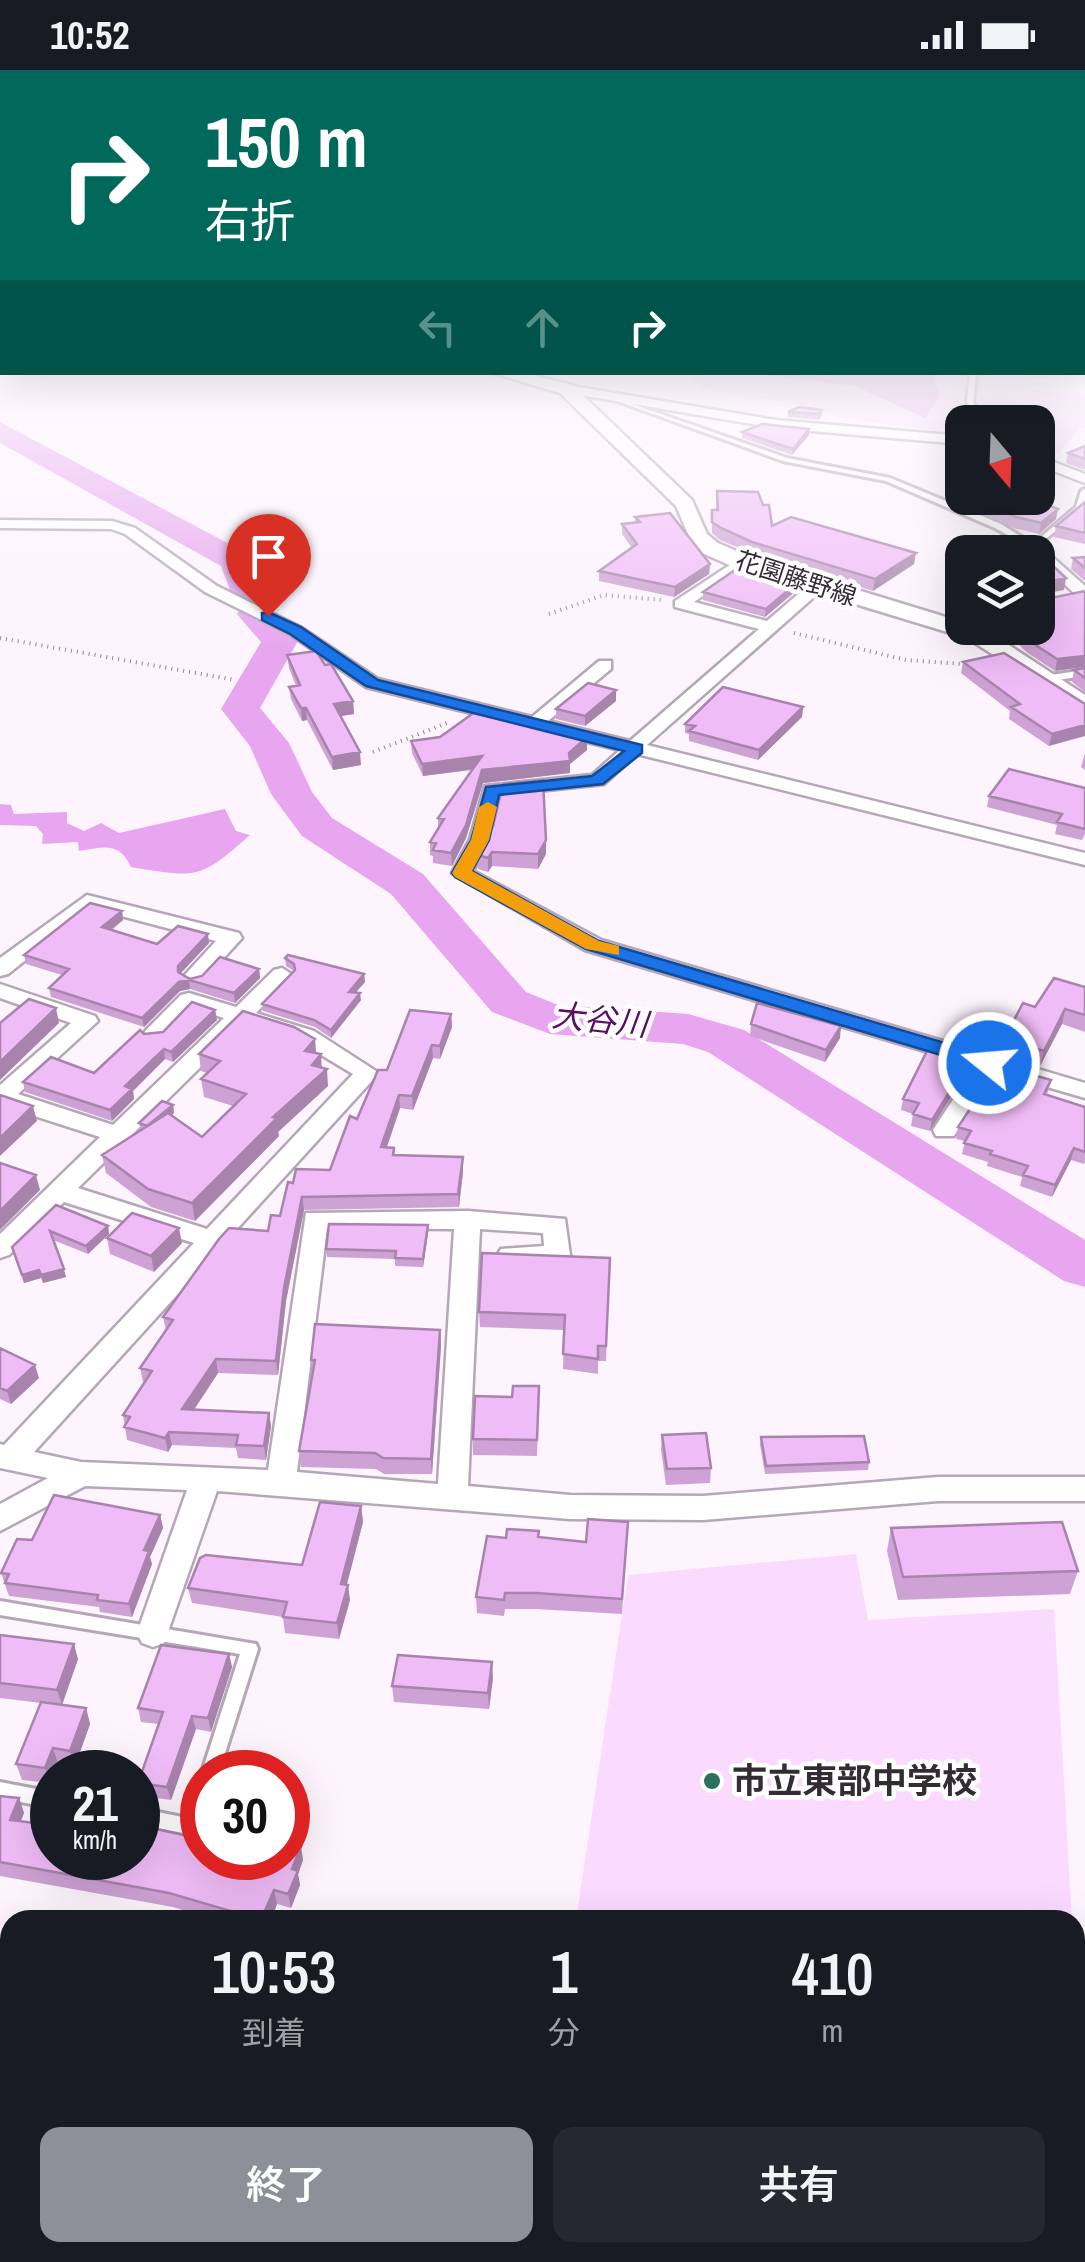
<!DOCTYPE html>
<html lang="ja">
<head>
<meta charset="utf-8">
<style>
	:root { --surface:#171b24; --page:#242831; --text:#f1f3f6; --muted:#9ea1a6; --accent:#8c9099 }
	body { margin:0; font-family:"Archivo Narrow","Noto Sans JP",sans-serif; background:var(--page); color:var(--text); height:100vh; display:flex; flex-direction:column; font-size:38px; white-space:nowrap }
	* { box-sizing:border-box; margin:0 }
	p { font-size:32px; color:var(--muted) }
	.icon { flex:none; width:55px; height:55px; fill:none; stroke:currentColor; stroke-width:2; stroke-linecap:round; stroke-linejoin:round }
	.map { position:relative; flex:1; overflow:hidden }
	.drawer { position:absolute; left:0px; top:1840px; width:1085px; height:352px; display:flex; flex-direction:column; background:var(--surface); border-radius:30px 30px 0 0; box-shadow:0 10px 40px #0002 }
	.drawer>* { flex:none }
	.hud { position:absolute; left:0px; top:0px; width:1085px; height:305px; box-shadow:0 10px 40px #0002; background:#00695c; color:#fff; overflow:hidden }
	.needle { width:65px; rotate:161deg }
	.tools { position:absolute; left:945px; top:335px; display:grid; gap:20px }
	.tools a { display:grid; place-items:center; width:110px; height:110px; border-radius:20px; background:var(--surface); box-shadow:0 10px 40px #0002; font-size:50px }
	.speed { position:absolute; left:30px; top:1680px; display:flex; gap:20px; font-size:50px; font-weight:700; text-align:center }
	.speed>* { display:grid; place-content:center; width:130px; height:130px; border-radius:50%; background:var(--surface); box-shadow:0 10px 40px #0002; line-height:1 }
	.speed small { font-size:25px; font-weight:400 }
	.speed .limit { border:15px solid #d22; background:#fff; color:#111 }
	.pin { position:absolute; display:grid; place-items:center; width:85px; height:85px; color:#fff; margin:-102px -42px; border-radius:50% 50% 50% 0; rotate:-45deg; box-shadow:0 0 10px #0007 }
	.pin .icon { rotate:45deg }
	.me { position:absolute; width:110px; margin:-55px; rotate:287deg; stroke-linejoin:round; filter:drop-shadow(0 0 8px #0008) }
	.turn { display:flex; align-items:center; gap:35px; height:210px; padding:0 40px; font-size:45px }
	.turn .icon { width:130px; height:130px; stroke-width:2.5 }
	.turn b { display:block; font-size:70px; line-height:85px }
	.lanes { display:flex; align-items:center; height:95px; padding:0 40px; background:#0003; justify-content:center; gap:50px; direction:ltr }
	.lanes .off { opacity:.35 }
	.eta { display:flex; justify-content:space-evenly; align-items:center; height:170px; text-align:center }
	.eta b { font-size:60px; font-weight:600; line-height:70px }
	.button { display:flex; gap:20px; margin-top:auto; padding:20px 40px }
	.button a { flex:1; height:115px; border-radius:20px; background:var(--accent); color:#fff; font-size:40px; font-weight:600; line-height:115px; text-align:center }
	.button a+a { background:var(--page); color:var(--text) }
	.status { display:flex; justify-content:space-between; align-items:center; height:70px; padding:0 50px; background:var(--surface); direction:ltr }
	.status svg { height:28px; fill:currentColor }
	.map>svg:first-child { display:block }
</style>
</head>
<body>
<div class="status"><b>10:52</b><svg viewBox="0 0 49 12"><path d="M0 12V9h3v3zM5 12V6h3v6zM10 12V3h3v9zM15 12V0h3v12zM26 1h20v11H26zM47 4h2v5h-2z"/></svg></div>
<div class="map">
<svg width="1085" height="2192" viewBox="0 0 1085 2192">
	<rect width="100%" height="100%" fill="#fdf4fe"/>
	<path fill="#fbdaff" d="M1083 274 1085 307 1033 308 1030 319 1085 326V358H1080L1059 383 1038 379V352H962V365L833 346 804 336 703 318 690 305 660 303 1082 302Z
		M856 1484 868 1550 1054 1539 1072 1850H576L628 1505Z
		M1075 1895 1085 2065V2192H525L527 2182H1075Z"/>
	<path fill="#e7a6ef" d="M749 303H933L940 326 925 348 855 316Z
		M0 734 11 735 14 744 67 742V753L84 761 101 753 119 763 225 739 236 761 250 765C199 810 198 808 131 797 119 771 104 777 79 781L78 772 42 774 43 764 36 756 0 755Z"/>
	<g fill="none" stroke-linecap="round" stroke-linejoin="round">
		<path fill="#e7a6ef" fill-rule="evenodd" d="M0 352 248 484 263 524 258 531 246 534 234 531 221 496 0 373Z
			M255 533 268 536 298 571 260 638 289 673 312 722 332 748 423 804 526 922 558 935 688 944 744 960 1085 1170V1217L1064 1211 708 982 683 974 550 964 492 942 391 824 302 766 271 724 250 676 221 639 261 572 237 544 242 536Z"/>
		<defs>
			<path id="lane" d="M970 302H976L973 332 982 352H976L967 332Z
				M609 326 787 388 890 408 1001 454 1033 474 1076 437 1081 421 1085 419V431L1082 440 1033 479 995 458 886 411 783 391 609 328Z
				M1085 600V606L1044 612 1040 609 1044 606Z
				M0 1531 256 1574 258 1579 219 1702H202L240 1584 0 1545Z
				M0 1712 52 1722V1738L0 1728Z
				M202 1720V1755L199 1763 193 1765 138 1754V1738L187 1748 196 1722Z"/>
			<path id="street" d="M566 315 776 350 962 366V374L776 358 562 322 560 319Z
				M1038 386 1085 404V413L1038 395Z
				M0 450 112 451 135 458 217 516 302 558 378 609 532 647 599 591H611V599L548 651 630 671 759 559 675 537V531L742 487 747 489V495L694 532 767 551 811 513H823V519L647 675 1085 783V795L637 684 604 714 500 725 490 769 473 801 601 870 1085 1013V1028L995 1002 954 1066H936L933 1060 975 996 585 880 452 803 470 769 485 716 592 705 620 680 366 617 290 564 205 522 125 464 111 459 0 458Z
				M1028 474H1038L1085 516V529L1078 527 1038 489V482L1028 480Z
				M87 825 239 863 242 868 201 913 193 915 182 908 216 871 91 838 8 904 0 906V888Z
				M282 898 293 905 256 943 314 961 379 1003 34 1382 81 1392 268 1400 306 1143 468 1141 565 1149 570 1185 566 1191C547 1197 520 1197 501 1191L497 1185 501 1179 544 1176 543 1163 480 1159 468 1416 570 1425 703 1426 938 1407H1085V1431H938L703 1450 570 1449 217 1421 164 1573 153 1577 142 1573 137 1563 187 1420 85 1416 0 1461V1434L48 1408 0 1398V1374L4 1375 194 1173 64 1132 9 1185 0 1188V1164L100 1067 0 1035V1015L71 953 0 928V914L95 946 98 951 18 1024 113 1055 224 948 193 938 162 970H146L143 965 146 960 181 925 189 923 236 937 274 900ZM244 954 298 971 353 1004 207 1159 78 1118ZM327 1158 454 1159 438 1414 297 1402Z"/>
			<path id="secondary" d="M490 302H521L572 315 692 430 707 464 718 473 750 487 962 552V558H983L1085 625V643L967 568 734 497 702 483 691 471 676 436 560 323Z"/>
		</defs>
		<use href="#lane" stroke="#b5a7b7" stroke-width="6"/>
		<use href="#street" stroke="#b5a7b7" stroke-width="5"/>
		<use href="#secondary" stroke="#b5a7b7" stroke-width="5"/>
		<path stroke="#8f878f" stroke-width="4" stroke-dasharray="1 5" stroke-linecap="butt" d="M549 544 604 525 663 530
			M794 563 906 590 964 594
			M0 568 235 610
			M373 682 447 653"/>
		<use href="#lane" fill="#fff" fill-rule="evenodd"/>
		<use href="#street" fill="#fff" fill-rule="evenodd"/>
		<use href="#secondary" fill="#fff" fill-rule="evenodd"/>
	</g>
	<path fill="#cea2d4" d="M822 340V345L819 350 788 347V342Z
		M742 362 809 365 792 385 742 368Z
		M1085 376V400L1066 393 1068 383Z
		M717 421 772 456 914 494 873 521 751 483 720 470 712 463V440H716Z
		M962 421V428H1031L1056 449 1039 464 1014 458 957 432 959 422Z
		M1085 432V474L1054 467 1056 456Z
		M635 447 710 494 709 504 674 527 599 511V501L632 478 622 464V454L635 453Z
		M1085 487V511L1071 499 1073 488Z
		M798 512 797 520 765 547 703 530V522Z
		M1085 521 1055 601 1026 582 1003 558H1038L1041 530Z
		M287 585 325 595 353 631 354 644 340 646 361 695 333 700 307 650 302 651 291 629 289 617 296 616 289 598Z
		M963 592 1085 634 1049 676 1009 649 1010 641 961 603Z
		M1085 598V622L1072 612 1074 600Z
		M616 620V631L585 656 556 649V639Z
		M803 637 802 647 758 690 689 671V664L685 663V654Z
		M567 658V662L587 667V680L570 694V703L483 713 466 768 452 796 433 793V786L430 785V772L438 758V748L472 700 423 706 412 683 411 671Z
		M1085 683V700L1081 697Z
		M1085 718V764L1082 770 1055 764 1057 755 987 737 989 726Z
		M546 770V784L538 799 492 796 488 802 478 799V785Z
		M122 841 123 850 112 860 157 874 209 873 181 903 190 909 259 899 260 908 235 933 190 919 180 921 144 957 51 927 49 918 62 905 26 894 24 885Z
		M285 888 364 904 365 912 355 923 361 930 331 968 315 957 263 941 262 934 294 901 286 896Z
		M1085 917V962L1062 954 1040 996 1000 984 1004 969 1035 937Z
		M215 940 217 950 173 992 165 989 133 1021 134 1029 112 1051 25 1022 23 1012 94 1003 144 964 163 962Z
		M451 944 452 957 440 989 433 988 413 1040 400 1038 387 1077 394 1078 395 1085 463 1101 459 1137 304 1140 286 1231 278 1305 218 1303 194 1340 269 1343 271 1356 266 1390 238 1388 236 1378 172 1375 168 1382 127 1370 123 1345 145 1312H143L140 1298 166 1260 163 1247 268 1161 280 1146 293 1113 330 1100 357 1049 387 1000Z
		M751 954 840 968 825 992 750 966Z
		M315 969 316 983 328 1016 278 1062 279 1066 195 1151 151 1137 106 1103 102 1085 141 1060 139 1053 173 1035 174 1043 171 1045 202 1067 233 1036 204 1027 201 1009 207 1003 201 1001 199 984Z
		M969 998 930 1061 911 1056 913 1044 901 1040 903 1029Z
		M1051 1010 1047 1025 1085 1037V1091L1084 1094 1071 1090 1052 1127 1020 1116 1022 1107 987 1096 988 1092 962 1084 965 1071 956 1069 958 1057Z
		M56 1135 108 1156 109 1164 88 1184 53 1170 66 1207 43 1213 41 1208 24 1213 14 1185Z
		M428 1155V1163L423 1197 395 1196V1189L327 1187 326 1179Z
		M107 1168 182 1173 154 1202 110 1184Z
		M610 1188 606 1291H598V1304L563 1299 564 1260 480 1257 479 1242Z
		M440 1260 441 1276 432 1404H384L376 1399 301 1397 299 1381 313 1304 311 1290Z
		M0 1278 39 1308 11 1334 0 1329Z
		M539 1316 537 1386 473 1385V1369L512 1327Z
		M662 1365 711 1398 710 1413 666 1415 661 1380Z
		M761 1367 869 1392 868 1400 765 1404 760 1375Z
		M361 1436 363 1452 347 1514 350 1530 339 1569 285 1563 283 1547 192 1533 188 1518 302 1495Z
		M160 1445 163 1458 150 1487 152 1494 132 1547 100 1542 99 1537 9 1526 1 1503 32 1470Z
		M628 1452 622 1544 536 1539H505L504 1546 477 1543 476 1527 506 1468 539 1467 586 1472Z
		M891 1458 1078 1501 1070 1524 898 1530 887 1481Z
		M0 1565 78 1589 62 1635 86 1638 90 1654 75 1696 58 1694 54 1702H52L50 1713 22 1710 16 1694 41 1633 0 1628Z
		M229 1584 232 1597 211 1662 196 1659 171 1730 141 1726 138 1712 158 1654 141 1652 138 1638Z
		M493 1608 489 1639 394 1632 392 1616Z
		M0 1726 19 1728 24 1743 21 1751 202 1788 306 1737 308 1752 300 1775 303 1790 298 1804 300 1815 291 1838 277 1834 271 1850H216L173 1837 0 1806Z
		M0 1967 10 1968V2096L0 2094Z"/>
	<path fill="#a884ad" d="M809 359V365L792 385 793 379Z
		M1058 439 1056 449 1039 464 1041 453Z
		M916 483 914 494 873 521 875 509Z
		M710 494 709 504 674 527 675 517Z
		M1066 508 1064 520 1038 525V514Z
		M798 512 797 520 765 547 766 539Z
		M1085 586V597L1055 601 1057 589Z
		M616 620V631L585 656V646Z
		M353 631 354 644 335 647 334 634Z
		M803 637 802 647 758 690 759 680Z
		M301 638H306L307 650 302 651Z
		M1085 655V666L1049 676 1052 664Z
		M587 667V680L570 694V703L483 713 466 768 452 796 451 783 482 700 569 683Z
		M360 682 361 695 333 700 332 687Z
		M482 686V698L423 706 422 694Z
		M546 770V784L538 799V784Z
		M492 782V796L488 802V788Z
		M122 841 123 850 103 866 102 857Z
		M208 864 209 873 179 905 178 896Z
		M259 899 260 908 235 933 234 923Z
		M364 904 365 912 349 930V922Z
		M189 910 190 919 180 921 144 957 142 948 179 912Z
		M360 923 361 930 331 968V960Z
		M56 938 59 953 0 1010V992Z
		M1065 939 1062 954 1040 996 1044 981Z
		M215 940 217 950 173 992 171 982Z
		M451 944 452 957 440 989V976Z
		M841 956 840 968 825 992 826 980Z
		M315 969 316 986 305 981Z
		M432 975 433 988 413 1040 412 1026Z
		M164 979 165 989 133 1021 134 1029 112 1051 110 1040 125 1016Z
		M321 984 322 1002 327 999 328 1016 278 1062 279 1066 195 1151 192 1133 273 1047Z
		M971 987 969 998 930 1061 932 1050Z
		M399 1025 400 1038 382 1091 381 1077Z
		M173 1035 174 1043 151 1065 149 1057Z
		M33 1036 37 1051 0 1086V1068Z
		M1074 1078 1071 1090 1052 1127 1055 1115Z
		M463 1087V1101L459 1137 458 1124Z
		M36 1105 40 1120 0 1160V1141Z
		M302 1127 304 1140 286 1231 278 1305 276 1291 284 1218Z
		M428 1155V1163L423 1197V1189Z
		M108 1156 109 1164 88 1184 86 1176Z
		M179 1158 182 1173 154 1202 151 1186Z
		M64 1199 66 1207 43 1213 41 1205Z
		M39 1200 41 1208 24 1213 22 1205Z
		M440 1260 441 1276 432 1404 431 1389Z
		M216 1289 218 1303 185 1353 182 1339Z
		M35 1295 39 1308 11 1334 7 1321Z
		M269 1343 271 1356 266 1390 264 1376Z
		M169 1362 172 1375 168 1382 165 1368Z
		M361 1436 363 1452 343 1529 341 1514Z
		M160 1445 163 1458 150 1487 152 1494 132 1547 129 1534 144 1480Z
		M348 1515 350 1530 339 1569 337 1553Z
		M74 1574 78 1589 62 1635 57 1620Z
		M229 1584 232 1597 211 1662 208 1648Z
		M492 1592 493 1608 489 1639 488 1623Z
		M86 1638 90 1654 75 1696 70 1681Z
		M192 1646 196 1659 171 1730 167 1717Z
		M53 1678 58 1694 54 1702H52L50 1713 45 1698Z
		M19 1728 24 1743 15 1765 10 1750Z
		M306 1737 308 1752 295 1788 293 1774Z
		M301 1776 303 1790 298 1804 300 1815 291 1838 288 1824 292 1799Z
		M274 1820 277 1834 271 1850H262Z
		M259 2182H268L266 2192H257Z"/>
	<path fill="#f0bcf7" stroke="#a884ad" stroke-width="2.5" d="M799 337 822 340 819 344 788 342Z
		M762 354 809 359 793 379 742 362Z
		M1085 376V389L1068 383Z
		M717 421 758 422 763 435H769L772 456 791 447 916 483 875 509 752 472 721 458 712 452V440H718Z
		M972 428H1031L1058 439 1041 453 1016 447Z
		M1085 432V463L1056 456Z
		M670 443 710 494 675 517 599 501 637 474 622 454 640 452 635 447Z
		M1085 487V498L1073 488Z
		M1048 491 1066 508 1038 514V493Z
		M742 495 798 512 766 539 703 522Z
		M1085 521V586L1057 589 1028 570 1016 558H1038V528L1041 530Z
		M316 581 325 595 331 594 353 631 334 634 360 682 332 687 306 638H301L289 617 300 615 287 585Z
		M1004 583 1085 634V655L1052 664 1011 637 1020 634 963 592Z
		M1085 598V608L1074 600Z
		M588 613 616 620 585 646 556 639Z
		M723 617 803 637 759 680 689 661 695 656 685 654Z
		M479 639 567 658 564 661 587 667 569 683 570 691 482 700 466 755 451 783 433 780 436 773 430 772 444 749 438 748 482 686 422 694 411 671 440 667Z
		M1009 699 1085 718V759L1057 752 1062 744 989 726Z
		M543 710 546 770 538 784 492 782 488 788 478 785 493 756 503 714Z
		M90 833 122 841 102 857 157 874 178 856 208 864 178 896V902L190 909 202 906 220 887 259 899 234 923 189 910 179 912 142 948 49 918 69 899 24 885Z
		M288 885 364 904 349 922 360 923 331 960 314 950 262 934 295 900 294 894 285 888Z
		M1054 908 1085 917V945L1065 939 1044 981 1004 969 1023 933 1035 937Z
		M29 929 56 938 0 992V953Z
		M192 932 215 940 171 982 164 979 125 1016 132 1019 110 1040 23 1012 51 987 94 1003 140 960 144 964 163 962Z
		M757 933 841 956 826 980 751 954Z
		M410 940 451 944 440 976 432 975 412 1026 399 1025 381 1077 394 1078 393 1085 463 1087 458 1124 302 1127 284 1218 276 1291 216 1289 182 1339 269 1343 264 1376 236 1375 238 1365 169 1362 165 1368 124 1357 130 1347 123 1345 152 1301 140 1298 173 1250 163 1247 219 1169 229 1158 268 1161 271 1145 280 1146 288 1112 293 1113 296 1099 330 1100 350 1046 357 1049 378 1000H387Z
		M243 941 294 957 315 969 305 981 321 984 312 995 327 999 273 1047 277 1048 192 1133 148 1119 102 1085 168 1043 202 1067 246 1024 201 1009 220 991 199 984Z
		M930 975 971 987 932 1050 913 1044 919 1033 903 1029Z
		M999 995 1051 1010 1044 1024 1085 1037V1082L1074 1078 1055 1115 1023 1105 1028 1096 990 1084 992 1081 964 1073 971 1061 958 1057Z
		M0 1025 33 1036 0 1068Z
		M162 1031 173 1035 147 1056 139 1053Z
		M0 1093 36 1105 0 1141Z
		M56 1135 108 1156 86 1176 50 1161 64 1199 41 1205 39 1200 22 1205 12 1177Z
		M132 1143 179 1158 151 1186 107 1168Z
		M329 1154 428 1155 423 1189 395 1188 396 1181 326 1179Z
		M482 1183 610 1188 606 1276H598V1289L563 1284 565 1245 479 1242Z
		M315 1254 440 1260 431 1389 383 1388 375 1383 299 1381 315 1290H311Z
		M0 1278 35 1295 7 1321 0 1318Z
		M513 1316H539L537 1370 473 1369 475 1326 512 1327Z
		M706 1363 711 1398 667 1399 662 1365Z
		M864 1366 869 1392 766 1396 761 1367Z
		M54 1425 160 1445 144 1480 149 1481 129 1534 97 1530 98 1525 5 1513 9 1504 1 1503 17 1469 32 1470Z
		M320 1432 361 1436 341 1514 348 1515 337 1553 283 1547 287 1532 188 1518 200 1488 206 1485 302 1495Z
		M588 1449 628 1452 622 1529 536 1523H505L504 1530 476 1527 487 1466 506 1468 507 1459 539 1461 538 1467 586 1472Z
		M1062 1452 1078 1501 903 1507 891 1458Z
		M0 1565 74 1574 57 1620 0 1613Z
		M161 1575 229 1584 208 1648 192 1646 167 1717 138 1713 163 1642 138 1638Z
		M398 1585 492 1592 488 1623 392 1616Z
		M41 1632 86 1638 70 1681 53 1678 45 1698 16 1694Z
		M0 1726 19 1728 10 1750 52 1755V1788H138V1755L202 1769V1788H288V1733L306 1737 293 1774 301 1776 292 1799 298 1801 288 1824 274 1820 261 1850 169 1823 0 1792Z
		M0 1967 10 1968V2078L0 2076Z
		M134 2182H259L257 2192H131Z"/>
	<linearGradient id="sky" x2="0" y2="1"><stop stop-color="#a7aeeb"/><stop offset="0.47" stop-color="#fefaff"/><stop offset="1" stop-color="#fefaff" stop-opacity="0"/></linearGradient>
	<rect width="1085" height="581" fill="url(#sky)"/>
	<path fill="#1a73e8" stroke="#114b97" stroke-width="2.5" d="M268 542 301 557 378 610 642 675V683L603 714 499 725 489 770 472 801 599 871 996 988 999 993 996 997H981L586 879 455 807 452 803 471 770 486 717 592 706 624 681 366 616 290 564 262 550V543Z"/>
	<path fill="#f59e0b" d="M488 732 497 737 489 770 472 801 599 871 619 876V885L586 879 455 807 452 803 471 770 479 737Z"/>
	<circle fill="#2e6f5d" stroke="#fff" stroke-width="4" cx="712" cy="1711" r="10"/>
	<g text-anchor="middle" stroke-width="9" stroke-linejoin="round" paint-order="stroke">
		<g font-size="25" fill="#332d33" stroke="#fff">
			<text transform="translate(796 508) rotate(18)" y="9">花園藤野線</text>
		</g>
		<g font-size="32" font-style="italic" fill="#5c0b66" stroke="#fff">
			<text transform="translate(600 950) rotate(6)" y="11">大谷川</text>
		</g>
		<g font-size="35" font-weight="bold" fill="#332d33" stroke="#fff" text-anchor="start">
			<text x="732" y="1723">市立東部中学校</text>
		</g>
	</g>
</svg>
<div class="tools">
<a><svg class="needle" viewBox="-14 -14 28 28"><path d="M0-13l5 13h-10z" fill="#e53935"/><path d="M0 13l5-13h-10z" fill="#9ea1a6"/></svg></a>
<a><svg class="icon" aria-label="layers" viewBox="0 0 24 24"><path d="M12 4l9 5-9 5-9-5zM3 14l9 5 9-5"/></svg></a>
</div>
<div class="speed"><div>21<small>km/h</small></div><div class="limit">30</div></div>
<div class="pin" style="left:268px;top:546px;background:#d93025"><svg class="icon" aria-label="arrive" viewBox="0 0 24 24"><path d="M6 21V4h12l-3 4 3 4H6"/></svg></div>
<svg class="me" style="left:989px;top:993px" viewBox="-20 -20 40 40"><circle r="17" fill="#1a73e8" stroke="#fff" stroke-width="3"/><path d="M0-11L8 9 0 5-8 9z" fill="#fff"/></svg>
<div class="hud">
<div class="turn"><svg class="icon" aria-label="right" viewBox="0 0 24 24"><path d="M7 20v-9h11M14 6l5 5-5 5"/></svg><div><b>150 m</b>右折</div></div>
<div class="lanes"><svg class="icon off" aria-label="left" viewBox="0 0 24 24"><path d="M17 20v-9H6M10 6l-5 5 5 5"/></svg><svg class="icon off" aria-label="ahead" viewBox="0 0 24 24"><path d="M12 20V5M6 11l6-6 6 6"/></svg><svg class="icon" aria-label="right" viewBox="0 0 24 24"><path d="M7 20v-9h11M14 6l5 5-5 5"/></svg></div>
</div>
<section class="drawer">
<div class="eta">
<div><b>10:53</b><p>到着</p></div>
<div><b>1</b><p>分</p></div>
<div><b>410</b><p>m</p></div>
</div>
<div class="button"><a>終了</a><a>共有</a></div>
</section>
</div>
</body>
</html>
